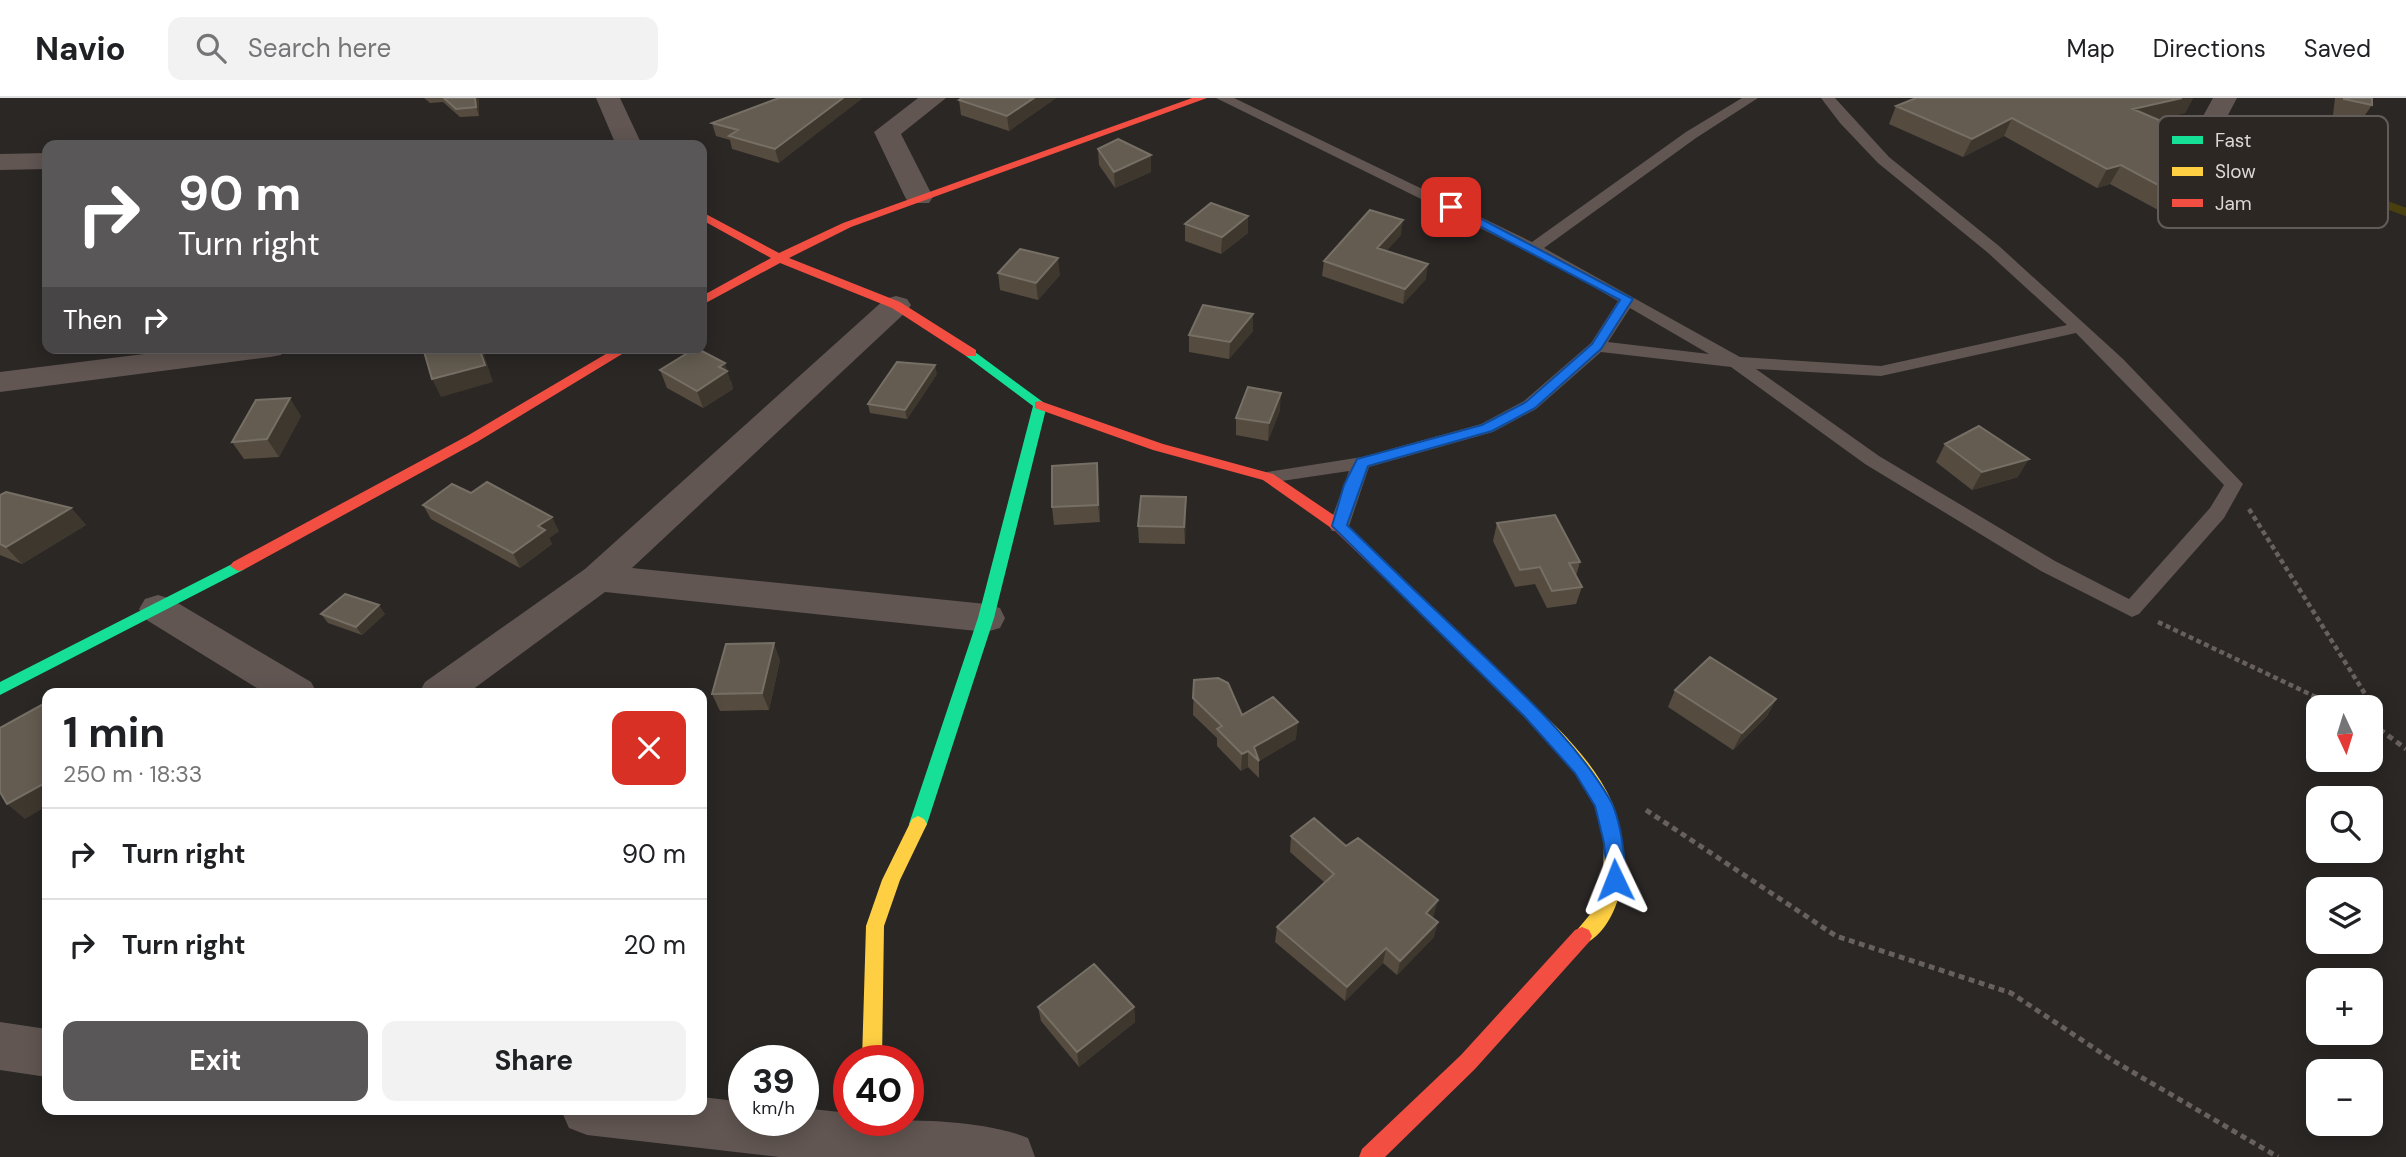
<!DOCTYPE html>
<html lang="en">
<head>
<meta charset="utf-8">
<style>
	:root { --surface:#fff; --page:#f2f2f2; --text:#202124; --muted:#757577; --line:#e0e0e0; --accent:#595758 }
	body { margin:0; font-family:"DM Sans",sans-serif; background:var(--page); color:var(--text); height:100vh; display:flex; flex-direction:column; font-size:26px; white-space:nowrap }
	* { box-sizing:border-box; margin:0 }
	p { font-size:23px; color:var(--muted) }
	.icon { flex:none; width:38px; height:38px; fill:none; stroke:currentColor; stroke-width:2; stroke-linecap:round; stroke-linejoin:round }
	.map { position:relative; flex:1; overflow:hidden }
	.side { position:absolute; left:42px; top:590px; width:665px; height:427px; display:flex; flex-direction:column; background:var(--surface); border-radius:14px; box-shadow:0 4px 18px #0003 }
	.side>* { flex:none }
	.top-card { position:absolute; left:42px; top:42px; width:665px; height:214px; border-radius:14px; box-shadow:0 4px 18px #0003; background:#595758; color:#fff; overflow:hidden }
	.needle { width:46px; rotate:176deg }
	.controls { position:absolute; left:2306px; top:597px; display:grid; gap:14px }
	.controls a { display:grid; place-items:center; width:77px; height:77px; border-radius:14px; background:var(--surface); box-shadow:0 4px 18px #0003; font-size:35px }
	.speed { position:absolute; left:728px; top:947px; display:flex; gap:14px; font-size:35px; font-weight:700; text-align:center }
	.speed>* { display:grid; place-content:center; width:91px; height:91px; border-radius:50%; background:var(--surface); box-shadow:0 4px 18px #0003; line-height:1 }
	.speed small { font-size:18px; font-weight:400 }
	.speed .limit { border:10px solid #d22; background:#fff; color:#111 }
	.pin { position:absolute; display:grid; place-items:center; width:60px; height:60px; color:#fff; margin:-30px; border-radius:14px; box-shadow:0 4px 10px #0006 }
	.me { position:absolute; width:77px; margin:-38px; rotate:358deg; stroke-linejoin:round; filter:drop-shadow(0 0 5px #0008) }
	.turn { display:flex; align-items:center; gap:24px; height:147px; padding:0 21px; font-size:32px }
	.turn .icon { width:91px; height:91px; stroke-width:2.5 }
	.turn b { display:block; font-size:49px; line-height:60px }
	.then { display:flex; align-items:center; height:66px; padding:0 21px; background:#0003; gap:14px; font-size:26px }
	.round { display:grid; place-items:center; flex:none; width:74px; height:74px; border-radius:14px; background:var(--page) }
	.headline { display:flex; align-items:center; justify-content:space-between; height:119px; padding:0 21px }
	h1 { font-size:42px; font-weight:700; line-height:52px }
	.cta { display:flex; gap:14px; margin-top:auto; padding:14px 21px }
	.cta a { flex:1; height:80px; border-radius:14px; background:var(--accent); color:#fff; font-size:28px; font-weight:700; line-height:80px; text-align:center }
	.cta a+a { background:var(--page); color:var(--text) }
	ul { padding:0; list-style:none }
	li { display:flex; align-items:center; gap:21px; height:91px; padding:0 21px; border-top:2px solid var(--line) }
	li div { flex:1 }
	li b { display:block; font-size:26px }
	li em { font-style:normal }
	header { display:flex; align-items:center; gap:42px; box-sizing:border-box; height:98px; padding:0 35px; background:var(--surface); border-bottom:2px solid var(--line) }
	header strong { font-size:33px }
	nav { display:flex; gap:38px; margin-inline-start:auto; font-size:24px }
	.search { width:490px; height:63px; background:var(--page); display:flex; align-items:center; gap:18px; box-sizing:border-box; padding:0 24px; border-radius:14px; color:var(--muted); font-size:26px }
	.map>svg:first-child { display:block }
</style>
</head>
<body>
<header>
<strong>Navio</strong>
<div class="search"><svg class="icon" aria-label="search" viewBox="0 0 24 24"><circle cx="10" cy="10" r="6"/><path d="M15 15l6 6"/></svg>Search here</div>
<nav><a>Map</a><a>Directions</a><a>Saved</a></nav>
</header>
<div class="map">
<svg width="2406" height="1059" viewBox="0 0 2406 1059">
	<rect width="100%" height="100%" fill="#2a2725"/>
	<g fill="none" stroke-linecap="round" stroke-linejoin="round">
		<path stroke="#4a3f0f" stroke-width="8" d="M2156 22 2406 114"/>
		<path stroke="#68605d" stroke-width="4.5" stroke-dasharray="5 3.5" stroke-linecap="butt" d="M2249 411 2377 615
			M2158 524 2337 609"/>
		<path stroke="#68605d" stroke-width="5" stroke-dasharray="6 4.5" stroke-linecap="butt" d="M2371 625 2406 651
			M1646 712 1836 838 2011 895 2112 962 2278 1059"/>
		<path fill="#615652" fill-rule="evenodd" d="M1216 0H1234L1532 144 1686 34 1742 0H1758L1696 40 1544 150 1740 259 1881 268 2067 227 1987 154 1878 65 1840 25 1821 0H1835L1889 59 1999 148 2123 261 2243 386 2224 420 2139 516 2132 519 2041 473 1865 366 1731 269 1601 254 1536 311 1493 334 1369 369 1349 428 1346 433H1332L1329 428 1349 373 1268 385 1259 379 1261 375 1362 359 1481 326 1524 303 1591 245 1618 203 1559 169ZM1630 210 1709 256 1608 244ZM2076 235 2224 387 2210 410 2129 501 2055 463 1879 358 1756 271 1881 278Z"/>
		<path fill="#615652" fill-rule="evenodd" d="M596 0H620L642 47H616Z
			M918 0H946L901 36 933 99 929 105H909L905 99 874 34Z
			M2213 0H2237L2219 34H2201L2197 29Z
			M47 55V71L0 72V56Z
			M896 198 907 201 911 207 907 213 632 470 986 506 1000 510 1005 520 1000 530 986 534 605 494 468 595H419L425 584 585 471 885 201Z
			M192 250H285L281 257 270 259 0 294V274Z
			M158 497 171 501 311 584 317 595H265L145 521 139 511 145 501Z
			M0 924 47 931V979L0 972Z
			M702 999 744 1004V1022H803V1010L849 1015V1022C902 1022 979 1020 1028 1040L1035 1059H779L587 1037 569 1030 561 1012H702Z"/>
		<path fill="#16e098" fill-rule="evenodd" d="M971 251 1047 307 994 520 927 726 924 731 918 734 912 731 909 726 978 520 1033 308 966 258 965 255Z
			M238 463 243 464 246 468 243 472 0 597V584Z"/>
		<path fill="#ffcf43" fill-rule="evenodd" d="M1423 503 1428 505C1459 535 1490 564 1520 594 1554 626 1592 660 1612 704 1623 730 1625 765 1620 793 1616 813 1603 839 1582 847L1575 844 1572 838 1598 807 1603 785 1604 745 1595 707 1577 676 1548 642 1418 513 1415 509 1418 505Z
			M918 718 924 721 927 726 900 782 884 828 882 962H862L866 828 882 782 912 721Z"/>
		<path fill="#f24e42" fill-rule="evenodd" d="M1192 0H1207L851 129 789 160 900 204 976 252V258H966L892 210 780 165 702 207V198L771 160 702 122V114L779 155 843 125Z
			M616 250H632L477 344 243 472 238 473 230 468 233 464 467 338Z
			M1040 303 1163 346 1273 376 1344 424 1431 509 1428 513H1418L1334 432 1263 382 1153 352 1035 310V304Z
			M1582 829 1589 832 1592 838 1589 844 1475 971 1385 1059H1359L1362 1051 1461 957 1575 832Z"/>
	</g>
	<path fill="#554c3f" d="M424 0H479V18L460 19 443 4 430 5Z
		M779 0V65L732 51 730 42 716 38 712 25Z
		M962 0H1056L1009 33 961 17 959 2Z
		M1916 0H2193L2185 15 2157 21 2165 32 2198 56 2237 100 2182 119 2167 111 2160 113 2110 86 2097 90 2004 38 1963 59 1889 26 1896 8Z
		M2335 0H2372V7L2361 23 2333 17Z
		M1098 51 1151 74 1115 90 1099 67Z
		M1248 118V135L1221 156 1185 143V126Z
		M1401 137 1386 153 1426 181 1403 206 1322 178 1324 163Z
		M998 175 1060 177 1038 202 1000 192Z
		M1253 233 1229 261 1189 254V237Z
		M660 272 731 283 733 291 703 310 667 290Z
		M937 276 907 321 870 315 868 306Z
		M1280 312 1268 343 1236 337V320Z
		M301 318 279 359 244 361 232 344Z
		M1945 346 2018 379 1972 392 1936 364Z
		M1097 365 1100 424 1054 427 1052 409Z
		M471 395 559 433 549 440 552 446 520 470 431 421 423 407Z
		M0 397 71 410 86 427 22 466 0 457Z
		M1186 399 1185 446 1139 445 1138 428Z
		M1497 425 1580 464 1576 478 1582 489 1576 506 1547 510 1535 486 1515 489 1493 443Z
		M321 516H385L362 537 328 525Z
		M780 562 769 612 720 613 712 596Z
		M1194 582 1242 617 1296 641 1259 663V680L1248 669 1241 673 1217 648V640L1193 617Z
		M1675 592 1776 601 1767 618 1733 652 1668 609Z
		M1291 738 1346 748 1434 817 1432 819 1434 839 1397 877 1383 865 1345 903 1275 844 1277 829 1324 784 1290 754Z
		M1038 909H1134L1135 924 1079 969 1041 923Z"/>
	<path fill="#3e372e" d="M475 0H479V18L476 9Z
		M843 0H863L779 65 775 51Z
		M1034 0H1056L1009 33 1007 18Z
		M2182 0H2193L2185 15 2123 29 2133 11Z
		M2012 20 2004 38 1963 59 1972 41Z
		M1151 57V74L1115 90 1114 74Z
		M2121 67 2110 86 2097 90 2107 71Z
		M2249 82 2237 100 2182 119 2193 100Z
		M2178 92 2167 111 2160 113 2171 94Z
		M1248 118V135L1221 156 1222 139Z
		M1403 122 1401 137 1376 165 1377 150Z
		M1058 160 1060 177 1038 202 1036 185Z
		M1428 166 1426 181 1403 206 1405 191Z
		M1253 216V233L1229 261 1230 244Z
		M479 250H482L493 284 441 299 432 281Z
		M725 265 733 291 703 310 697 293 719 269Z
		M935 267 937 276 907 321 905 312Z
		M1281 295 1280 312 1268 343 1269 325Z
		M290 300 301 318 279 359 267 341Z
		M2029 361 2018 379 1972 392 1982 374Z
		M1097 365 1099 383 1100 424 1098 407Z
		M1186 399V417L1185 446 1184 429Z
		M71 410 86 427 22 466 6 449Z
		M552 419 559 433 549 440 552 446 520 470 513 455 538 428Z
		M379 507 385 516 362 537 356 529Z
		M774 545 780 562 769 612 762 595Z
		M1776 601 1767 618 1733 652 1742 635Z
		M1298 624 1296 641 1259 663 1254 649Z
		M1248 653V669L1241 673 1242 656Z
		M47 684V708L25 721 7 706Z
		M1438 802 1434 817 1422 830 1426 815Z
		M1438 824 1434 839 1397 877 1400 863Z
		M1386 850 1383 865 1345 903 1347 889Z
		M1134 909 1135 924 1079 969 1077 954Z"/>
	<path fill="#645c50" stroke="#766f65" stroke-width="2" d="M444 0H475L476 9 456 11Z
		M779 0H843L775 51 729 38 738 32 712 25Z
		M962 0H1034L1007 18 959 2Z
		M1916 0H2182L2133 11 2168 26 2160 29 2202 50 2193 53 2249 82 2193 100 2178 92 2171 94 2121 67 2107 71 2012 20 1972 41 1896 8Z
		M2344 0H2372V7L2344 1Z
		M1118 41 1151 57 1114 74 1098 51Z
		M1211 105 1248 118 1222 139 1185 126Z
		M1370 112 1403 122 1377 150 1428 166 1405 191 1324 163Z
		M1020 151 1058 160 1036 185 998 175Z
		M1203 207 1253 216 1230 244 1189 237Z
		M423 250H479L485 267 432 281Z
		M696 250 725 265 719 269 727 273 697 293 660 272Z
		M897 264 935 267 905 312 868 306Z
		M1248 289 1281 295 1269 325 1236 320Z
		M290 300 267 341 232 344 256 302Z
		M1979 328 2029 361 1982 374 1945 346Z
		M1097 365 1098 407 1052 409V368Z
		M487 384 552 419 538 428 545 432 513 455 423 407 452 386 471 395Z
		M6 394 71 410 6 449 0 446V397Z
		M1141 398 1186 399 1184 429 1138 428Z
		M1555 417 1580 464 1569 465 1582 489 1552 493 1540 469 1520 472 1497 425Z
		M345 496 379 507 356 529 321 516Z
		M774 545 762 595 712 596 726 546Z
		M1710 559 1776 601 1742 635 1675 592Z
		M1218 580 1228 585 1242 617 1273 599 1298 624 1254 649 1259 663 1248 653 1242 656 1217 631 1222 628 1193 600 1194 582Z
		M47 604V684L7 706 0 694V630Z
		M1314 720 1346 748 1358 740 1438 802 1426 815 1438 824 1400 863 1386 850 1347 889 1277 829 1334 776 1291 738Z
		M1094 866 1134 909 1077 954 1038 909Z"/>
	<path fill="#1a73e8" stroke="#114b97" stroke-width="2" d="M1447 107H1455L1633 201 1601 251 1535 310 1492 333 1368 368 1347 427C1393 472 1439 516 1486 560 1530 603 1577 646 1609 700 1619 716 1630 770 1621 788H1608L1604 745 1595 708 1575 675 1524 618 1332 428 1344 387 1357 361 1482 327 1526 304 1592 246 1620 202 1447 111Z"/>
	<rect x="2158" y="18" width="230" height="112" rx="10" fill="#2c2723" stroke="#615c59" stroke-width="2"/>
	<rect x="2172" y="38" width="31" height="8" fill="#16e098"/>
	<rect x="2172" y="69" width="31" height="9" fill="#ffcf43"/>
	<rect x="2172" y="101" width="31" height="8" fill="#f24e42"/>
	<g font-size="19" fill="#dcd8d6">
		<text x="2215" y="49">Fast</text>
		<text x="2215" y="80">Slow</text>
		<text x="2215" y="112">Jam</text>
	</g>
</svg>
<div class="controls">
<a><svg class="needle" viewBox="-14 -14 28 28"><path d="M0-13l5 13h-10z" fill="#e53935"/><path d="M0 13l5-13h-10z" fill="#757577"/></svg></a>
<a><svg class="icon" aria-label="search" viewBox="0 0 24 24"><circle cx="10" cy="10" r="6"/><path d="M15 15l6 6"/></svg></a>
<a><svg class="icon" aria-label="layers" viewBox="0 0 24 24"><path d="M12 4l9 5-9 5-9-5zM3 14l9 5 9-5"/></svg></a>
<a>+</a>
<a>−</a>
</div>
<div class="speed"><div>39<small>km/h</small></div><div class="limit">40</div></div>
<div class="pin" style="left:1451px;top:109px;background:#d93025"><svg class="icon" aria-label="arrive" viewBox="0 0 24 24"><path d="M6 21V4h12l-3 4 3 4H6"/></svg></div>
<svg class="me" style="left:1615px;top:782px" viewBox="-20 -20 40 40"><path d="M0-17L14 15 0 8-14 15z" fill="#1a73e8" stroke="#fff" stroke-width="4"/></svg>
<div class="top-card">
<div class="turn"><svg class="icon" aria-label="right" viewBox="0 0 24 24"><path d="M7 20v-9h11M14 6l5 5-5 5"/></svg><div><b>90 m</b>Turn right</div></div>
<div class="then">Then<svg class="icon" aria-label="right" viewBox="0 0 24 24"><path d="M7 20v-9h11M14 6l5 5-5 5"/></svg></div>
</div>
<section class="side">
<div class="headline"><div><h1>1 min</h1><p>250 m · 18:33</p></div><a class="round" style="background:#d93025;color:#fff"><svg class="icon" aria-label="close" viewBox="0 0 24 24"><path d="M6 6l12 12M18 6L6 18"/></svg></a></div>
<ul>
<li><svg class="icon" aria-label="right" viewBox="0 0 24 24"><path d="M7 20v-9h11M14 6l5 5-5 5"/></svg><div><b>Turn right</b></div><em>90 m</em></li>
<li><svg class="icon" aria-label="right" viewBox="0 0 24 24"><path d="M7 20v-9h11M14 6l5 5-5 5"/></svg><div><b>Turn right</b></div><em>20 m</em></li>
</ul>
<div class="cta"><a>Exit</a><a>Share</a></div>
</section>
</div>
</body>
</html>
